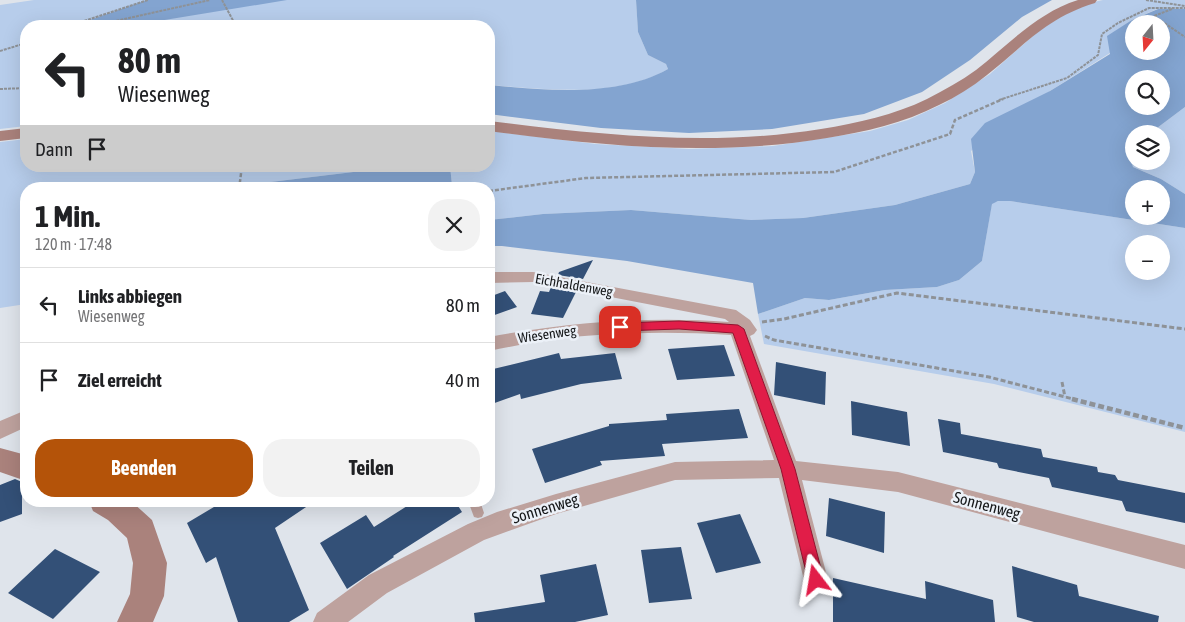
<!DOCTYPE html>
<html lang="de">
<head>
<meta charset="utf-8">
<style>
	:root { --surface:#fff; --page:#f2f2f2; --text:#202124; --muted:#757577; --line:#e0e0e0; --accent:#b45309 }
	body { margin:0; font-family:"Asap Condensed",sans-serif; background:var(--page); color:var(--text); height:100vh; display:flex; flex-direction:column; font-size:19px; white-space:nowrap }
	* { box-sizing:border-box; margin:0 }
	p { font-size:16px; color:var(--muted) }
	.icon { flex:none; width:28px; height:28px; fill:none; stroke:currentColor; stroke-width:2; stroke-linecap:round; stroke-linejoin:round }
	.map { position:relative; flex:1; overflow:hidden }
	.details { position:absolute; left:20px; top:182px; width:475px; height:325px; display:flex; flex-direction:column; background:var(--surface); border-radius:20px; box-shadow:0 5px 20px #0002 }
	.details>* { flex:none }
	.hud { position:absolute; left:20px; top:20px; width:475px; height:152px; border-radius:20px; box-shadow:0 5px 20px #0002; background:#fff; color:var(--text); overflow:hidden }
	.needle { width:32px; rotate:198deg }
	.fabs { position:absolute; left:1125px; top:15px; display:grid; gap:10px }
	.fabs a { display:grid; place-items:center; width:45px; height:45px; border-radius:50%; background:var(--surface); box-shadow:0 5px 20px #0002; font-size:25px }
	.pin { position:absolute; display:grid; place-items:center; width:42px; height:42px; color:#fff; margin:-21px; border-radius:10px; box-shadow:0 2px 8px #0006 }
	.me { position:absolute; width:55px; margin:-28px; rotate:346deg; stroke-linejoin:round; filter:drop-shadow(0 0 4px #0008) }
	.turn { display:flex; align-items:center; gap:18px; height:105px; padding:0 15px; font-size:22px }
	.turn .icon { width:65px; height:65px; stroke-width:2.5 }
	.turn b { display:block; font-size:35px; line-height:42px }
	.then { display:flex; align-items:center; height:48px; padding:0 15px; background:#0003; gap:10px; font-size:19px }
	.round { display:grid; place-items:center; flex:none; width:52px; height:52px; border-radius:20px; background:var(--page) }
	.overview { display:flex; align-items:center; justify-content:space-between; height:85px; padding:0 15px }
	h1 { font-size:30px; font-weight:700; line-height:38px }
	.primary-button { display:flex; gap:10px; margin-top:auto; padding:10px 15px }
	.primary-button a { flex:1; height:58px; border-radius:20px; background:var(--accent); color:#fff; font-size:20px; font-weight:700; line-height:58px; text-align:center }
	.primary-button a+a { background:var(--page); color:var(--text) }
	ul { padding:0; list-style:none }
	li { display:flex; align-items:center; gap:15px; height:75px; padding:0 15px; border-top:1px solid var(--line) }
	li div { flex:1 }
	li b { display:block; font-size:19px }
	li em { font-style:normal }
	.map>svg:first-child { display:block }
</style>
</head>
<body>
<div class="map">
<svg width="1185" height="622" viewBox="0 0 1185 622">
	<rect width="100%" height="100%" fill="#dfe4eb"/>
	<path fill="#b7cdeb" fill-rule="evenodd" d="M34 0H636L638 32 648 55 666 64 668 69C617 99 545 89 489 85V26H26V126L0 129V5Z
		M1103 0H1185V9H1157L1132 20 1110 53 1050 91 971 151 975 172 970 184 895 205 803 218 751 220 631 210 543 214 489 220V189H446L452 185 450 166H489V131L596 144 689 149 773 146 870 131 908 120 945 103 990 74 1053 18 1089 3Z
		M1185 107V194L1161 179 1133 167 1129 152 1134 148V161H1161V134H1149Z
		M26 139V166H403L230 187V189H26V304L0 308V142Z
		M998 201H1010L1185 228V432L994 384 764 344 758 314 805 298 829 300 885 290 937 287 959 280 982 261 992 203ZM1134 244H1161V271H1134Z"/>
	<path fill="#83a4d0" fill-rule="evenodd" d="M147 0H287L128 26H73Z
		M636 0H1052L1022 17 970 60 922 92 864 114 772 129 689 133 601 128 489 114V85C544 90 617 98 668 69L666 64 648 55 638 32Z
		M1158 9H1185V107L1149 134H1134V148L1129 152 1133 167 1161 179 1185 194V228L1010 201H998L992 204 982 261 959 280 937 287 885 290 829 300 805 298 758 314 753 283 627 261 502 246H489V220L543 214 631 210 751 220 803 218 895 205 970 184 975 172 971 139 985 123 1050 91 1110 54 1107 36 1132 20ZM1134 24H1161V51H1134ZM1134 79H1161V106H1134ZM1134 189H1161V216H1134Z
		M403 166H450L452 185 446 189H230V187Z"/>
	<path fill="#335077" d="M593 260 583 279 558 275 559 272Z
		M551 287 576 292 563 318 531 314 540 291 549 292Z
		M505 291 517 307 489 317V297Z
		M724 345 735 376 677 380 668 349Z
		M559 353 561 359 615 353 622 379 581 384 521 399 520 394 489 405V370Z
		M776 362 826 372 825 405 774 395Z
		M851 401 907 412 910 446 852 435Z
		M739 409 748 438 662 444 665 456 600 461 602 465 545 483 532 449 609 426V424L667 420 666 414Z
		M938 419 960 423 961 434 1041 449 1043 457 1097 467 1098 472 1115 475 1118 480 1185 493V523L1126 511 1122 501 1052 487 1049 478 999 468 997 463 943 452Z
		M15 479 22 482V514L0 522V485Z
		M829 498 885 512 884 553 826 536Z
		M224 501H315L275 528 309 610 289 622H238L216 557 206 563 187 523Z
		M415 501H455L462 512 393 556 394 557 347 589 320 543 366 515 374 527Z
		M740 514 761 563 716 573 697 523Z
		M681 547 692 599 649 603 641 550Z
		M55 549 100 572 53 619 8 593Z
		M596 564 608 615 575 622H475L474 613 545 602 540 575Z
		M1012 566 1077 585 1079 596 1159 616 1158 622H1034L1017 617Z
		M833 578 926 599 925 581 993 600 995 622H833Z"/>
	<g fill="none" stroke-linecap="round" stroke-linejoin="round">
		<path stroke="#8e9297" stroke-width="2" stroke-dasharray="3 1" stroke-linecap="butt" d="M222 0 236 26
			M1146 0 1185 6
			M1172 9 1154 16 1185 37
			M69 26 148 0
			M93 26 210 0
			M0 51 26 43
			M0 89 26 88
			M999 100 1067 78 1098 55 1102 34 1118 23 1149 8H1185"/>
		<path stroke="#8e9297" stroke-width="2.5" stroke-dasharray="4 2" stroke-linecap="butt" d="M239 189 242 166
			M489 191 586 178 834 172 950 134 955 120 1003 99"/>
		<path stroke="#8e9297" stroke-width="3" stroke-dasharray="5 2.5" stroke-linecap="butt" d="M762 322 784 319 897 293 1185 329
			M765 336 774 340 989 377 1077 400
			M1062 382 1065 397"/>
		<path stroke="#8e9297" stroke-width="4.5" stroke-dasharray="6 3" stroke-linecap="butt" d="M1072 399 1185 428"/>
		<path fill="#bea29e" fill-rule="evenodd" d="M468 501H480L484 513 482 517 478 518 474 517Z"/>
		<path fill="#bea29e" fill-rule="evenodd" d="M495 272H533L736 310 750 320 757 330 754 334 750 336 796 461 898 472 1185 545V569L898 492 802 480 828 580 825 589 816 592 807 589 804 580 779 478 675 480 556 514 484 540 387 593 348 622H313L317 613 369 575 468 524 497 512 556 494 675 462 774 460 731 335C672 331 612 332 554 339 532 342 510 347 489 351V337C568 322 649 316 729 322L725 319 533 282 489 283V273Z
			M26 410V427L0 439V421Z"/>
		<path fill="#aa827c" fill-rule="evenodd" d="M1078 0H1097L1095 3C1046 18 1025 45 987 75 972 87 956 97 939 105 904 123 865 132 827 138 714 157 601 146 489 131V121C600 135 711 147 821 129 858 123 894 115 927 99 944 90 961 81 976 70 1009 44 1037 13 1078 0Z
			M26 128V138L0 141V131Z
			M0 448 26 455V481L0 472Z
			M89 501H131L152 520 167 563 164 596 153 622H117L130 594 133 563 127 538 108 520 93 511Z"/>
	</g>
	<path fill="#e11d48" stroke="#92132f" d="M679 321 738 325 744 329 795 469 824 580 822 585 816 588 811 585 808 580 781 469 733 333 679 329 620 331 615 327 620 323Z"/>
	<g text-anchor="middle" stroke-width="5" stroke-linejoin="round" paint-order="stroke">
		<g font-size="14" fill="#16181a" stroke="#ecf1f8">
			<text transform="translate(574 285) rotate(10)" y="5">Eichhaldenweg</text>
			<text transform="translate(547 334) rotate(-8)" y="5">Wiesenweg</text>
		</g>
		<g font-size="16" fill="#16181a" stroke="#ecf1f8">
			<text transform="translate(987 505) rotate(15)" y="6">Sonnenweg</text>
			<text transform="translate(545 508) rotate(-17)" y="6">Sonnenweg</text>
		</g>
	</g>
</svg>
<div class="fabs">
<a><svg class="needle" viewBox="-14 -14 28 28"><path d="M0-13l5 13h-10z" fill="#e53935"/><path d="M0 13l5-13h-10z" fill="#757577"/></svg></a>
<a><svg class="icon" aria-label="search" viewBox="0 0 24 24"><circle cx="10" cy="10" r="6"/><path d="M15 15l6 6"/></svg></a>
<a><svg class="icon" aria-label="layers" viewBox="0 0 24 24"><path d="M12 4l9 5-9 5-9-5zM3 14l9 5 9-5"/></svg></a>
<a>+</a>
<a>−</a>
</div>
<div class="pin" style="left:620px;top:327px;background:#d93025"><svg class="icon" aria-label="arrive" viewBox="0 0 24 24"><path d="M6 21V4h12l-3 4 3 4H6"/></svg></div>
<svg class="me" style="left:816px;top:580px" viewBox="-20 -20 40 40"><path d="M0-17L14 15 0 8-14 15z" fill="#e11d48" stroke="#fff" stroke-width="4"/></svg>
<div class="hud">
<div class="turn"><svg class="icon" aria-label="left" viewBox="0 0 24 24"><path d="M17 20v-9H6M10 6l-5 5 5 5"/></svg><div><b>80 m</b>Wiesenweg</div></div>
<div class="then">Dann<svg class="icon" aria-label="arrive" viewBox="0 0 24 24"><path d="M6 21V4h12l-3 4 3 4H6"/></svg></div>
</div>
<section class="details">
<div class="overview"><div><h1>1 Min.</h1><p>120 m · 17:48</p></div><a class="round"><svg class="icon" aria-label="close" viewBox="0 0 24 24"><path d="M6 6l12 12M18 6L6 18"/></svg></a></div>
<ul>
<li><svg class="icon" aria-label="left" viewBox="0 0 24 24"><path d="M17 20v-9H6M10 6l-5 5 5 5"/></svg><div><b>Links abbiegen</b><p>Wiesenweg</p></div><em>80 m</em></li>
<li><svg class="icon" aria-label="arrive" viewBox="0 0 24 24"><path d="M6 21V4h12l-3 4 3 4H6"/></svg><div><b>Ziel erreicht</b></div><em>40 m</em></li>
</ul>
<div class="primary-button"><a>Beenden</a><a>Teilen</a></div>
</section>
</div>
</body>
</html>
